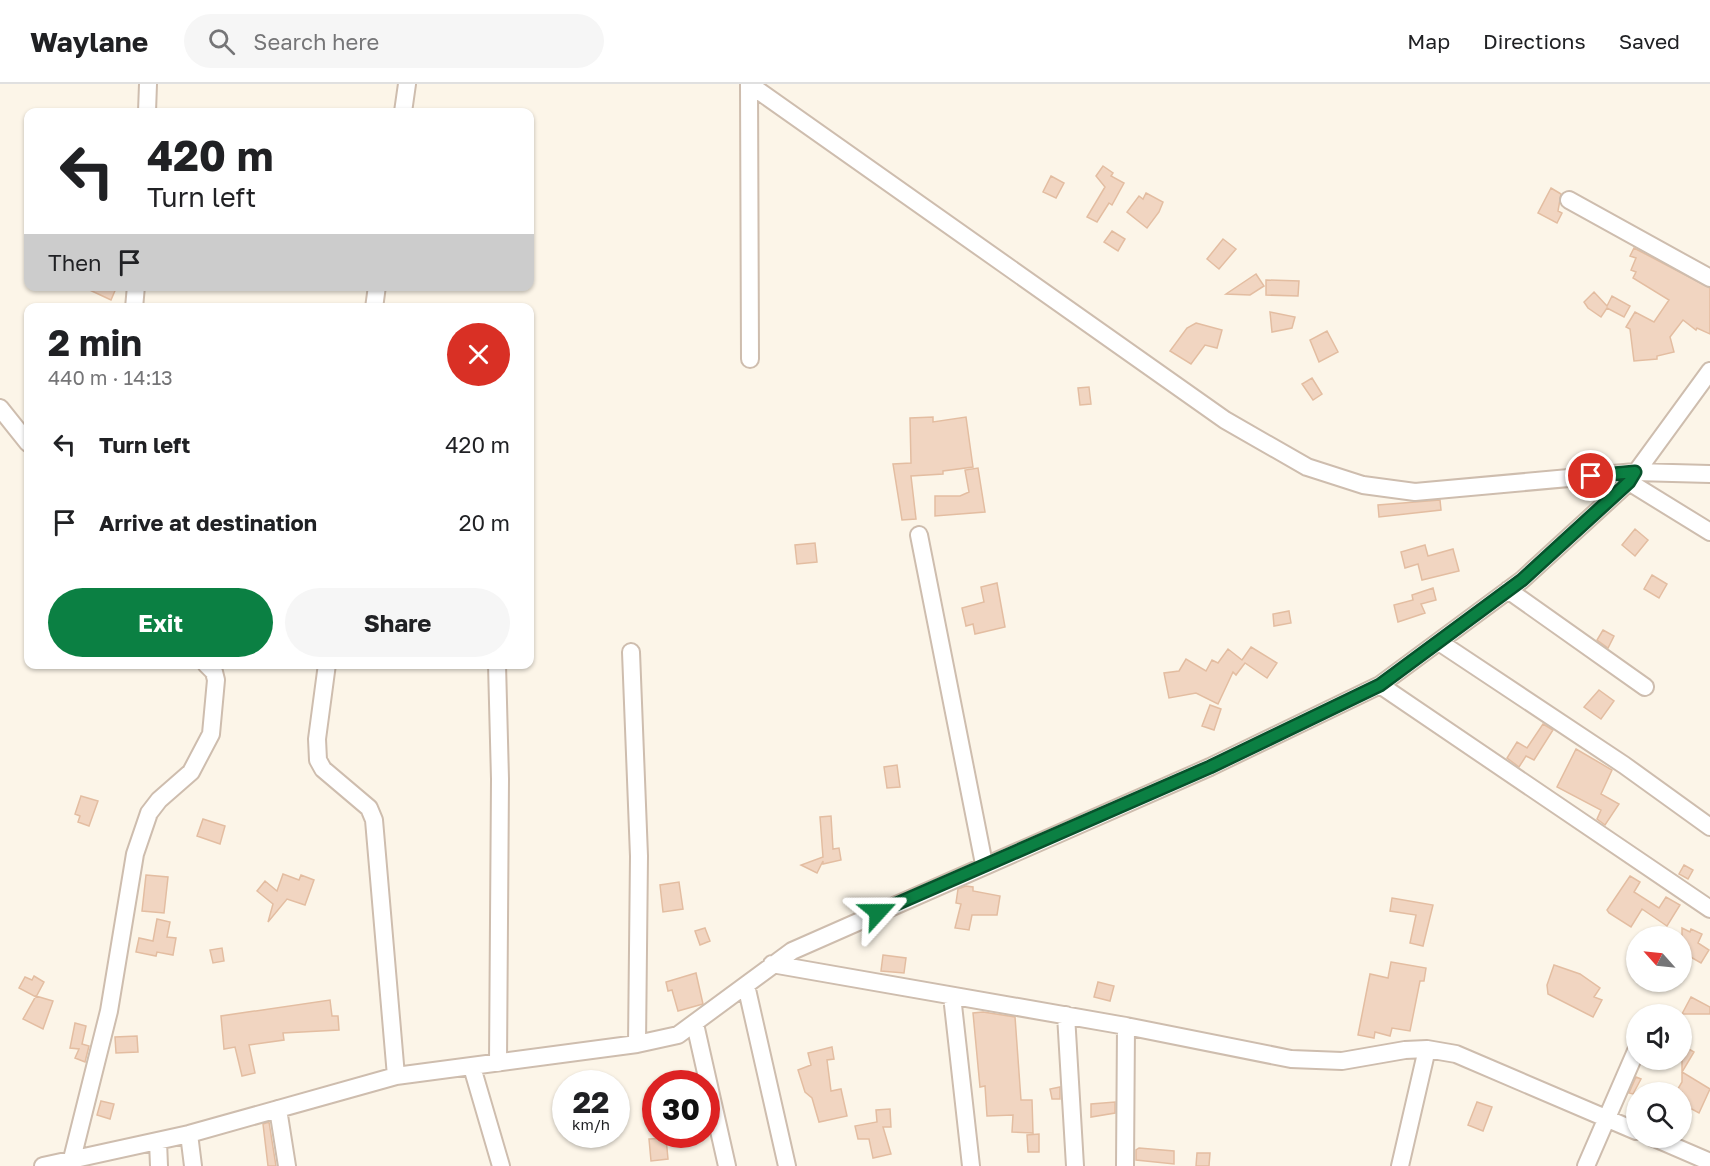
<!DOCTYPE html>
<html lang="en">
<head>
<meta charset="utf-8">
<style>
	:root { --surface:#fff; --page:#f6f6f6; --text:#202124; --muted:#757577; --line:#e0e0e0; --accent:#0b8043 }
	body { margin:0; font-family:"Golos Text",sans-serif; background:var(--page); color:var(--text); height:100vh; display:flex; flex-direction:column; font-size:22px; white-space:nowrap }
	* { box-sizing:border-box; margin:0 }
	p { font-size:20px; color:var(--muted) }
	.icon { flex:none; width:33px; height:33px; fill:none; stroke:currentColor; stroke-width:2; stroke-linecap:round; stroke-linejoin:round }
	.map { position:relative; flex:1; overflow:hidden }
	.sheet { position:absolute; left:24px; top:219px; width:510px; height:366px; display:flex; flex-direction:column; background:var(--surface); border-radius:12px; box-shadow:0 2px 4px #0004 }
	.sheet>* { flex:none }
	.hud { position:absolute; left:24px; top:24px; width:510px; height:183px; border-radius:12px; box-shadow:0 2px 4px #0004; background:#fff; color:var(--text); overflow:hidden }
	.needle { width:39px; rotate:297deg }
	.controls { position:absolute; left:1626px; top:842px; display:grid; gap:12px }
	.controls a { display:grid; place-items:center; width:66px; height:66px; border-radius:50%; background:var(--surface); box-shadow:0 2px 4px #0004; font-size:30px }
	.speed { position:absolute; left:552px; top:986px; display:flex; gap:12px; font-size:30px; font-weight:700; text-align:center }
	.speed>* { display:grid; place-content:center; width:78px; height:78px; border-radius:50%; background:var(--surface); box-shadow:0 2px 4px #0004; line-height:1 }
	.speed small { font-size:15px; font-weight:400 }
	.speed .limit { border:9px solid #d22; background:#fff; color:#111 }
	.pin { position:absolute; display:grid; place-items:center; width:51px; height:51px; color:#fff; margin:-26px; border:3px solid #fff; border-radius:50%; box-shadow:0 2px 6px #0007 }
	.me { position:absolute; width:66px; margin:-33px; rotate:66deg; stroke-linejoin:round; filter:drop-shadow(0 0 4px #0008) }
	.turn { display:flex; align-items:center; gap:21px; height:126px; padding:0 24px; font-size:27px }
	.turn .icon { width:78px; height:78px; stroke-width:2.5 }
	.turn b { display:block; font-size:42px; line-height:51px }
	.then { display:flex; align-items:center; height:57px; padding:0 24px; background:#0003; gap:12px; font-size:22px }
	.round { display:grid; place-items:center; flex:none; width:63px; height:63px; border-radius:32px; background:var(--page) }
	.summary { display:flex; align-items:center; justify-content:space-between; height:102px; padding:0 24px }
	h1 { font-size:36px; font-weight:700; line-height:45px }
	.primary-button { display:flex; gap:12px; margin-top:auto; padding:12px 24px }
	.primary-button a { flex:1; height:69px; border-radius:36px; background:var(--accent); color:#fff; font-size:24px; font-weight:700; line-height:69px; text-align:center }
	.primary-button a+a { background:var(--page); color:var(--text) }
	ul { padding:0; list-style:none }
	li { display:flex; align-items:center; gap:18px; height:78px; padding:0 24px }
	li div { flex:1 }
	li b { display:block; font-size:22px }
	li em { font-style:normal }
	header { display:flex; align-items:center; gap:36px; box-sizing:border-box; height:84px; padding:0 30px; background:var(--surface); border-bottom:2px solid var(--line) }
	header strong { font-size:28px }
	nav { display:flex; gap:33px; margin-inline-start:auto; font-size:21px }
	.search { width:420px; height:54px; background:var(--page); display:flex; align-items:center; gap:15px; box-sizing:border-box; padding:0 21px; border-radius:33px; color:var(--muted); font-size:22px }
	.map>svg:first-child { display:block }
</style>
</head>
<body>
<header>
<strong>Waylane</strong>
<div class="search"><svg class="icon" aria-label="search" viewBox="0 0 24 24"><circle cx="10" cy="10" r="6"/><path d="M15 15l6 6"/></svg>Search here</div>
<nav><a>Map</a><a>Directions</a><a>Saved</a></nav>
</header>
<div class="map">
<svg width="1710" height="1082" viewBox="0 0 1710 1082">
	<rect width="100%" height="100%" fill="#fcf5e8"/>
	<path fill="#f1d5c1" stroke="#e3bda1" stroke-width="1.5" d="M1103 82 1113 89 1111 92 1124 99 1112 121 1109 119 1097 138 1087 133 1105 103 1096 92Z
		M1051 92 1064 99 1056 114 1043 108Z
		M1551 104 1561 110 1558 127 1562 129 1557 139 1538 129Z
		M1146 109 1163 118 1159 128 1147 144 1127 128 1139 112 1143 115Z
		M1112 147 1125 155 1118 167 1104 158Z
		M1223 155 1236 165 1219 185 1207 175Z
		M1634 164 1710 204V250L1697 244 1696 246 1683 236 1670 253 1674 268 1657 272V275L1634 277 1630 245 1626 243 1635 228 1654 238 1669 216 1633 194 1636 188 1631 186 1636 174 1630 172Z
		M1256 190 1264 202 1250 211 1226 210Z
		M1266 196 1299 197 1298 212 1266 211Z
		M81 202H117L111 216Z
		M1594 208 1607 222 1612 212 1630 222 1624 233 1607 224 1601 233 1588 224 1584 218Z
		M1270 228 1295 233 1292 244 1272 248Z
		M1196 239 1222 246 1217 264 1205 261 1191 280 1170 267 1187 244Z
		M1327 247 1338 268 1319 278 1310 256Z
		M1312 294 1322 310 1313 316 1302 300Z
		M1089 303 1091 320 1080 321 1078 304Z
		M933 333V338L966 333 973 383 943 387V390L911 392 916 435 902 436 893 380 911 379 910 334Z
		M978 384 985 428 935 432V412H960L969 408 965 386Z
		M1440 416 1441 426 1379 433 1378 421Z
		M1635 445 1648 456 1635 472 1622 461Z
		M815 459 817 478 797 480 795 461Z
		M1425 461 1428 472 1453 465 1459 487 1422 496 1418 480 1405 484 1401 468Z
		M1652 491 1667 500 1659 514 1644 505Z
		M997 499 1005 543 975 550 973 540 966 542 962 524 984 518 981 503Z
		M1433 504 1436 516 1421 520 1425 529 1398 538 1394 521 1413 516 1412 511Z
		M1289 527 1291 539 1274 542 1273 530Z
		M1603 546 1614 552 1608 564 1597 556Z
		M1251 563 1277 579 1267 594 1245 579 1236 591 1233 588 1218 620 1196 609 1169 614 1164 589 1179 587 1186 575 1206 587 1212 576 1218 579 1228 565 1242 576Z
		M1599 606 1614 617 1601 635 1584 623Z
		M1210 621 1221 625 1214 646 1202 642Z
		M1543 640 1553 646 1534 676 1526 672 1519 683 1507 674 1517 658 1527 664Z
		M1576 665 1612 686 1601 710 1619 720 1605 741 1597 735 1601 726 1557 703Z
		M897 681 900 703 887 704 884 683Z
		M81 712 98 717 89 742 78 738 80 732 75 730Z
		M831 732 833 765 839 764 841 776 823 780V777L817 789 801 781 823 773 820 733Z
		M203 735 225 742 220 760 197 752Z
		M1684 781 1693 786 1688 795 1679 790Z
		M283 790 299 796 301 791 314 796 305 821 287 815 268 838 273 820 257 807 265 797 277 807Z
		M146 791 168 793 164 829 142 827Z
		M1630 792 1640 798 1634 808 1659 824 1666 813 1680 821 1667 842 1642 825 1631 843 1609 829 1607 826Z
		M679 798 683 825 663 828 660 801Z
		M966 802 973 803V807L1000 812 997 831H972L969 846 955 844 961 820 956 819 958 805Z
		M1392 814 1433 821 1423 862 1410 859 1416 831 1390 827Z
		M157 835 170 838 167 853 176 854 173 871 157 868 156 872 136 868 139 854 153 857Z
		M705 844 710 857 700 861 695 847Z
		M1682 844 1690 848 1691 845 1702 850 1698 859 1709 866 1701 879 1682 868Z
		M222 864 224 877 213 879 210 866Z
		M883 871 906 874 904 889 881 887Z
		M1391 878 1426 884 1424 897H1420L1410 947 1392 944 1390 952 1375 948 1374 954 1358 951 1370 890 1388 894Z
		M1554 881 1580 890 1600 904 1594 913 1602 916 1593 933 1548 910 1547 901Z
		M696 889 703 920 678 927 672 906 668 907 666 898Z
		M34 892 44 898 36 913 19 904 25 893 32 896Z
		M1098 898 1114 902 1110 917 1094 913Z
		M36 912 53 917 43 945 23 935Z
		M1691 913 1710 923V930H1682Z
		M330 916 332 932H338L339 946 283 949 284 956 249 961 255 989 242 992 235 963 224 965 221 932Z
		M983 928 1015 933 1021 1016H1032L1033 1049 1012 1048 1013 1031 987 1032 985 1002 980 1003 973 929Z
		M75 939 86 942 82 960 89 962 85 978 75 974 79 965 70 964Z
		M137 952 138 968 116 969 115 953Z
		M1682 961 1694 968 1682 988 1710 1005 1699 1029 1690 1024 1682 1038V1008H1676L1682 998Z
		M832 963 834 975 827 976 831 1007 841 1005 847 1032 819 1038 812 1014 805 1008 798 986 811 981 808 969Z
		M1636 993 1641 995 1633 1010 1629 1009Z
		M1060 1003V1015H1052L1050 1005Z
		M101 1017 114 1020 110 1035 97 1031Z
		M1115 1018V1029L1091 1033V1020Z
		M1477 1018 1492 1023 1483 1047 1468 1041Z
		M890 1025 891 1043H883L891 1070 873 1074 869 1055H858L855 1042 877 1038 876 1026Z
		M269 1038 276 1082H268L263 1040Z
		M1039 1050V1068H1028L1027 1051Z
		M666 1054 668 1075 651 1077 649 1055Z
		M1139 1064 1174 1067V1080L1136 1076V1066Z
		M1197 1069H1210L1209 1082H1196Z"/>
	<g fill="none" stroke-linecap="round" stroke-linejoin="round">
		<defs>
			<path id="street" d="M749 0 1225 336 1307 383 1363 401 1415 408 1635 388 1710 390
				M749 0 750 275
				M147 28 148 0
				M403 28 407 0
				M1569 116 1710 194
				M134 224 136 202
				M374 224 377 202
				M0 324 28 359
				M1629 398 1710 448
				M919 451 984 780
				M1508 506 1645 603
				M1439 558 1624 681 1710 743
				M631 568 639 772 637 960
				M327 580 317 655 318 676 323 685 369 724 374 736 396 992
				M497 580 500 695 498 979
				M1380 601 1710 825
				M772 880 1126 942 1291 975 1342 977 1405 966 1427 965 1456 970 1636 1047
				M746 901 787 1082
				M952 912 971 1082
				M1066 931 1075 1082
				M695 940 727 1082
				M472 983 501 1082
				M278 1025 287 1082
				M189 1050 193 1082
				M1652 1053 1710 1078
				M158 1057 159 1082
				M72 1075 109 927 135 770 149 729 159 716 191 688 211 650 216 596 214 588 206 580
				M43 1082 189 1050 396 992 637 960 678 951 792 867 1210 683 1380 601 1522 496 1629 398 1710 287
				M1125 1082 1126 942
				M1400 1082 1427 965
				M1586 1082 1636 967"/>
		</defs>
		<use href="#street" stroke="#cebdae" stroke-width="20"/>
		<use href="#street" stroke="#fff" stroke-width="16"/>
	</g>
	<g fill="none" stroke-linecap="round" stroke-linejoin="round">
		<defs>
			<path id="route" d="M878 828 1210 683 1380 601 1522 496 1629 398 1635 388 1591 392"/>
		</defs>
		<use href="#route" stroke="#07532c" stroke-width="15"/>
		<use href="#route" stroke="#0b8043" stroke-width="10"/>
	</g>
</svg>
<div class="controls">
<a><svg class="needle" viewBox="-14 -14 28 28"><path d="M0-13l5 13h-10z" fill="#e53935"/><path d="M0 13l5-13h-10z" fill="#757577"/></svg></a>
<a><svg class="icon" aria-label="sound" viewBox="0 0 24 24"><path d="M4 9h4l5-4v14l-5-4H4zM17 9q2 3 0 6"/></svg></a>
<a><svg class="icon" aria-label="search" viewBox="0 0 24 24"><circle cx="10" cy="10" r="6"/><path d="M15 15l6 6"/></svg></a>
</div>
<div class="speed"><div>22<small>km/h</small></div><div class="limit">30</div></div>
<div class="pin" style="left:1591px;top:392px;background:#d93025"><svg class="icon" aria-label="arrive" viewBox="0 0 24 24"><path d="M6 21V4h12l-3 4 3 4H6"/></svg></div>
<svg class="me" style="left:878px;top:828px" viewBox="-20 -20 40 40"><path d="M0-17L14 15 0 8-14 15z" fill="#0b8043" stroke="#fff" stroke-width="4"/></svg>
<div class="hud">
<div class="turn"><svg class="icon" aria-label="left" viewBox="0 0 24 24"><path d="M17 20v-9H6M10 6l-5 5 5 5"/></svg><div><b>420 m</b>Turn left</div></div>
<div class="then">Then<svg class="icon" aria-label="arrive" viewBox="0 0 24 24"><path d="M6 21V4h12l-3 4 3 4H6"/></svg></div>
</div>
<section class="sheet">
<div class="summary"><div><h1>2 min</h1><p>440 m · 14:13</p></div><a class="round" style="background:#d93025;color:#fff"><svg class="icon" aria-label="close" viewBox="0 0 24 24"><path d="M6 6l12 12M18 6L6 18"/></svg></a></div>
<ul>
<li><svg class="icon" aria-label="left" viewBox="0 0 24 24"><path d="M17 20v-9H6M10 6l-5 5 5 5"/></svg><div><b>Turn left</b></div><em>420 m</em></li>
<li><svg class="icon" aria-label="arrive" viewBox="0 0 24 24"><path d="M6 21V4h12l-3 4 3 4H6"/></svg><div><b>Arrive at destination</b></div><em>20 m</em></li>
</ul>
<div class="primary-button"><a>Exit</a><a>Share</a></div>
</section>
</div>
</body>
</html>
